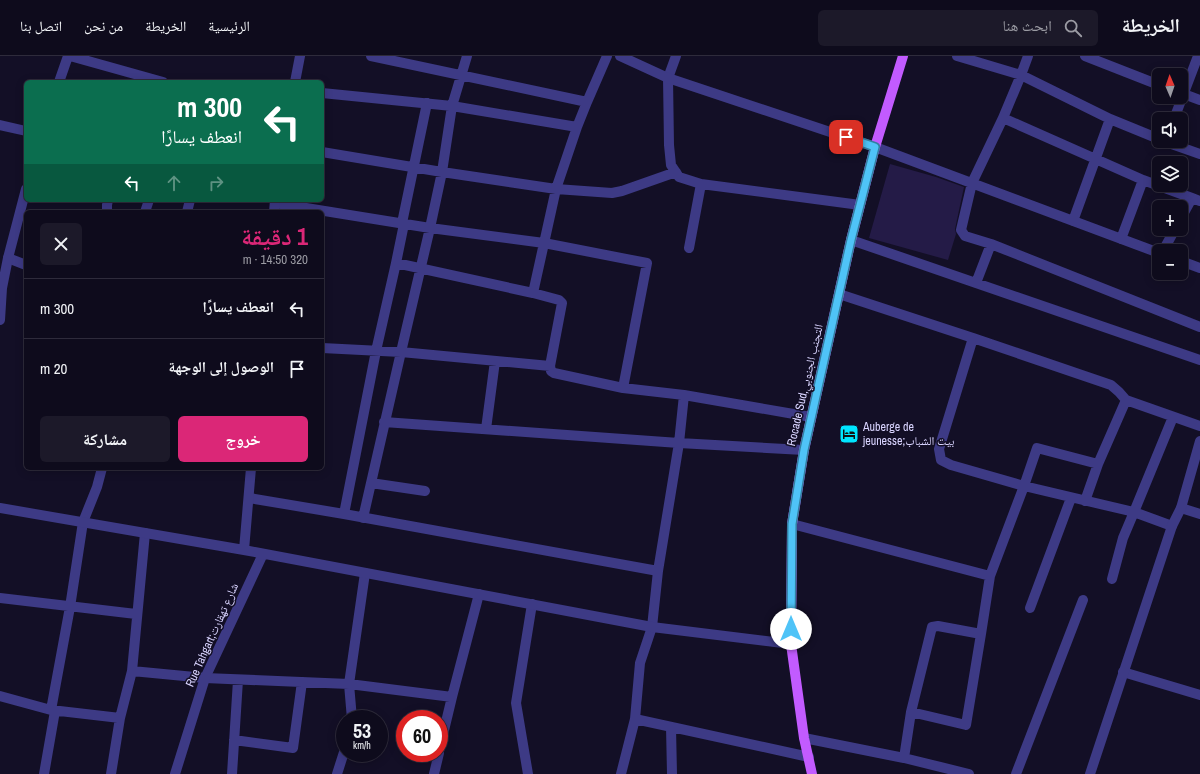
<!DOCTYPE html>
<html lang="ar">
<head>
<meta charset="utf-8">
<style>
	:root { --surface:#0e0b1c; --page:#1c1929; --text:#f1f3f6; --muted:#9b9ba3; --line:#2e2b3b; --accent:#db2777 }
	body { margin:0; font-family:"Archivo Narrow","Noto Naskh Arabic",sans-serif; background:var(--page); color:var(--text); direction:rtl; height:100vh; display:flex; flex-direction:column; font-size:15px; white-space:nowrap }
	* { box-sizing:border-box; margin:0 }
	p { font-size:13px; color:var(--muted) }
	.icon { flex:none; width:22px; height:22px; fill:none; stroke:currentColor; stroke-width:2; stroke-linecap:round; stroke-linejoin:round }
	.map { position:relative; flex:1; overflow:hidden; direction:ltr }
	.panel { position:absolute; left:24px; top:154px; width:300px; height:260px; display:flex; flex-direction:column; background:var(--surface); border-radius:6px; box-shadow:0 2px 10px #0003,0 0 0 1px var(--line); direction:rtl }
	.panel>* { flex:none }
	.banner { position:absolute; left:24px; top:24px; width:300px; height:122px; border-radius:6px; box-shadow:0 2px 10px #0003,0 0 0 1px var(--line); direction:rtl; background:#0b6e4f; color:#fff; overflow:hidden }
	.needle { width:26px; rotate:358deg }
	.fabs { position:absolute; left:1152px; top:12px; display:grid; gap:8px }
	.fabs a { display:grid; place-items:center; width:36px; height:36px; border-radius:6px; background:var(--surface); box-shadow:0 2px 10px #0003,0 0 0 1px var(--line); font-size:20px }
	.speed { position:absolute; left:336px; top:654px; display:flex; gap:8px; font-size:20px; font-weight:700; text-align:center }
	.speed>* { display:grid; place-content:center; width:52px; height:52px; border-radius:50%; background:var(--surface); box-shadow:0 2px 10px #0003,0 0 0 1px var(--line); line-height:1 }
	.speed small { font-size:10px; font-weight:400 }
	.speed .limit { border:6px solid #d22; background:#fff; color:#111 }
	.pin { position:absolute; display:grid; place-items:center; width:34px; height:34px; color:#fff; margin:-17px; border-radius:8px; box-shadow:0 2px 6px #0006 }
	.me { position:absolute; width:44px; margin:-22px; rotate:0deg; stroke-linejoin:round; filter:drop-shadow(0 0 3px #0008) }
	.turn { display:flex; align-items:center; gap:14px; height:84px; padding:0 16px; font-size:18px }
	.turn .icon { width:52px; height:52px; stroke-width:2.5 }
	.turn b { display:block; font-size:28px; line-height:34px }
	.lanes { display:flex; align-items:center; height:38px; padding:0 16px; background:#0003; justify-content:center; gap:20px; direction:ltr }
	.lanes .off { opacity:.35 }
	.round { display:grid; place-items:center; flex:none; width:42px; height:42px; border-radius:6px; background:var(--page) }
	.summary { display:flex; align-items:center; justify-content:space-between; height:68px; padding:0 16px }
	h1 { font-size:24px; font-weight:800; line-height:30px; color:var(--accent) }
	.action { display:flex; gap:8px; margin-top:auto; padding:8px 16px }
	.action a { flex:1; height:46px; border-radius:6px; background:var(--accent); color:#fff; font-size:16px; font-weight:800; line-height:46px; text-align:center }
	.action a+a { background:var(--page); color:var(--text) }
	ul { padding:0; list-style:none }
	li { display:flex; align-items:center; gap:12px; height:60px; padding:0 16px; border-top:1px solid var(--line) }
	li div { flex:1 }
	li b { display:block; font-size:15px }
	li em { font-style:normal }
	header { display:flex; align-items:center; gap:24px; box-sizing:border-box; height:56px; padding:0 20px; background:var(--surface); border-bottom:1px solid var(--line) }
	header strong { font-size:19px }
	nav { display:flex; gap:22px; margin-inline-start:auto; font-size:14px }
	.search { width:280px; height:36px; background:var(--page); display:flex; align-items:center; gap:10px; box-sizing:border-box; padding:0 14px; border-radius:6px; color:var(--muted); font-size:15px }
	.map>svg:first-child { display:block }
</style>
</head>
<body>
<header>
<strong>الخريطة</strong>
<div class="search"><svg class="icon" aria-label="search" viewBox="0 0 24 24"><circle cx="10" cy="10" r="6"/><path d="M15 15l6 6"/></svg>ابحث هنا</div>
<nav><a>الرئيسية</a><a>الخريطة</a><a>من نحن</a><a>اتصل بنا</a></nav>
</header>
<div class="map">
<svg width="1200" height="718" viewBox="0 0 1200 718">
	<rect width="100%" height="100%" fill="#130f26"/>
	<path fill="#241b47" d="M890 108 936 121 964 131 955 173 956 178 948 204 869 182Z"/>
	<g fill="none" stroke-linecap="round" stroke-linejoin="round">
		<path stroke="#3d3a85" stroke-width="10" d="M371 0 587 46 607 0
			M676 0 668 22 669 89 671 109 679 121 701 128 860 149
			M957 0 1021 19 1028 0
			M1085 0 1159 29
			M322 37 452 50 577 71 587 46
			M1181 37 1200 44
			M1003 62 1021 19 1110 63 1159 83
			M1174 63 1198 0
			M0 69 26 75
			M1163 85 1200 98
			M875 91 1159 197
			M322 96 442 116 556 133 612 137 622 135 676 116
			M1143 124 1003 62 972 127 961 174 965 180 991 188 1200 271
			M275 147 430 172 544 187 647 207 623 332
			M107 156V149L108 144
			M145 156 149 144
			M187 156 190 144
			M1181 162 1192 142 1200 145
			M1073 165 1110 63
			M402 167 427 47
			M404 168 396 207 533 237
			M1121 183 1143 124 1192 142
			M851 184 1200 304
			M689 192 701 128
			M1163 195 1175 173
			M8 202 26 209
			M1181 205 1200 212
			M976 227 991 188
			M839 238 973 282
			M322 292 401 296 430 172 442 116 452 50 467 0
			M550 310 562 247 559 244 533 237 556 133 577 71
			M1173 361 1134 456 1024 430 951 409 941 404 939 393 973 282 1111 329 1119 336 1126 344 1200 370
			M384 366 679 387 684 339 811 361
			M486 373 495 305
			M102 412 97 431 83 466 70 551 51 654 120 662
			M371 427 425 435
			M249 442 344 458 658 515 652 571 640 607 635 663 809 701
			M1085 445 1098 408 1126 344
			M1181 452 1200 458
			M344 458 376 295 396 207
			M363 462 401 296 550 310 551 315 554 317 623 332 684 339
			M792 468 990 520
			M145 477 132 615 205 622 349 628 452 641 479 538
			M658 515 679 387 804 394
			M1112 523 1123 482 1134 456 1172 470
			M0 542 136 558
			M1030 552 1071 442
			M981 578 990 520 1024 430 1037 392 1098 408
			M1123 616 1200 639
			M0 640 51 654
			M352 663 349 628 365 517
			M671 671 672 718
			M804 682 904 702 969 718
			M234 684 293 692 302 626
			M439 695 452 641
			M904 702 911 656 932 571 938 570 981 578 966 669 911 656
			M44 718 55 655
			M111 718 120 662 132 615
			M232 718 238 624
			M337 718 345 693
			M434 718 439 697
			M528 718 516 647 532 548
			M621 718 635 663
			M1016 718 1083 544"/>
		<path stroke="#3d3a85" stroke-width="10" d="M70 0 163 26
			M620 0 668 22 875 91
			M59 26 68 0
			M295 26 300 0
			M274 156 275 144
			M0 264 2 232 8 202 26 133
			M251 412 244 494 652 571 791 588
			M0 452 244 494
			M175 718 205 622 263 498
			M1090 718 1172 470 1181 452 1200 385"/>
		<path stroke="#c25bff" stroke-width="10" d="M812 718 804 682 791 588 792 468 804 394 851 184 875 91 903 0"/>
	</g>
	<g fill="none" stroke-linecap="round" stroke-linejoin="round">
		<defs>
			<path id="route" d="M791 573 792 468 804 394 851 184 875 91 846 81"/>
		</defs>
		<use href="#route" stroke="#337fa1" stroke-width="10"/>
		<use href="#route" stroke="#4fc3f7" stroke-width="7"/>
	</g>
	<defs>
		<symbol id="hotel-square" viewBox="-11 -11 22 22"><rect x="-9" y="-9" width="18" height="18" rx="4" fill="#00e5ff" stroke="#130f26"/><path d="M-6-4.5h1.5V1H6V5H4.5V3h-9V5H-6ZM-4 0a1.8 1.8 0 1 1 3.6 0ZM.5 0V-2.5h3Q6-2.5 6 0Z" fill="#111"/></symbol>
	</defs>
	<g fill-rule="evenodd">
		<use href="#hotel-square" x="838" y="367" width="22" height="22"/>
	</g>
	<g text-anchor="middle" stroke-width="3" stroke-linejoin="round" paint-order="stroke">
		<g font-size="12" fill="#d9d4ff" stroke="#130f26">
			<text transform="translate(805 329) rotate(-77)" y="4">Rocade Sud,التجنب الجنوبي</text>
			<text transform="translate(212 579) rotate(-66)" y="4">Rue Tahgart;شارع تهقارت</text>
		</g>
		<g font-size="12" fill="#d9d4ff" stroke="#130f26" text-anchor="start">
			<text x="863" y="375">Auberge de<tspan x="863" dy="14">jeunesse;بيت الشباب</tspan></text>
		</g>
	</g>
</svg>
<div class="fabs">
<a><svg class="needle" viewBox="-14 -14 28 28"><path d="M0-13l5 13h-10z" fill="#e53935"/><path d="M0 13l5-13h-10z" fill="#9b9ba3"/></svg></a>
<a><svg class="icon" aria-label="sound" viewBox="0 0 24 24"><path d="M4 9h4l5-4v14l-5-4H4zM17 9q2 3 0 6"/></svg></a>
<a><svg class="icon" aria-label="layers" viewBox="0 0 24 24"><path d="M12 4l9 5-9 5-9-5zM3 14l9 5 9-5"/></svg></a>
<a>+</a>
<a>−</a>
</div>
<div class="speed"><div>53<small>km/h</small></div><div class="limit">60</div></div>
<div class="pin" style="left:846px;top:81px;background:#d93025"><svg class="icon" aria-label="arrive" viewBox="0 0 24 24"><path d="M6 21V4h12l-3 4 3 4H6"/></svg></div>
<svg class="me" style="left:791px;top:573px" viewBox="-20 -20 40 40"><circle r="19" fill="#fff"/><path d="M0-13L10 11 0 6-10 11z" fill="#4fc3f7"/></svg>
<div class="banner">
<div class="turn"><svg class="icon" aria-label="left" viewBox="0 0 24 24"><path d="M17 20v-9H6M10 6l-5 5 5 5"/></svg><div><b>300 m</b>انعطف يسارًا</div></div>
<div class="lanes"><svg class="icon" aria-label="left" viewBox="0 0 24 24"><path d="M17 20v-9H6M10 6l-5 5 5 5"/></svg><svg class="icon off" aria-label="ahead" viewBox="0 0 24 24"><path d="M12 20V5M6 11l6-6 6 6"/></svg><svg class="icon off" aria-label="right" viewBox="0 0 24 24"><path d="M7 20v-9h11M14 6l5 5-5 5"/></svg></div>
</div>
<section class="panel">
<div class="summary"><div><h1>1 دقيقة</h1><p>320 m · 14:50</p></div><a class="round"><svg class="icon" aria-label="close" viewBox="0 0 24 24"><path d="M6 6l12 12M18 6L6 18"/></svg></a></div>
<ul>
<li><svg class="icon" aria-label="left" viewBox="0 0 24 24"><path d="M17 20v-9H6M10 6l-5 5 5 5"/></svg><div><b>انعطف يسارًا</b></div><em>300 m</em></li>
<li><svg class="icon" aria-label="arrive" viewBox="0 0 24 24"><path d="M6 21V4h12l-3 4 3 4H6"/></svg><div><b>الوصول إلى الوجهة</b></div><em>20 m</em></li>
</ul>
<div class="action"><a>خروج</a><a>مشاركة</a></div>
</section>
</div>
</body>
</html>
